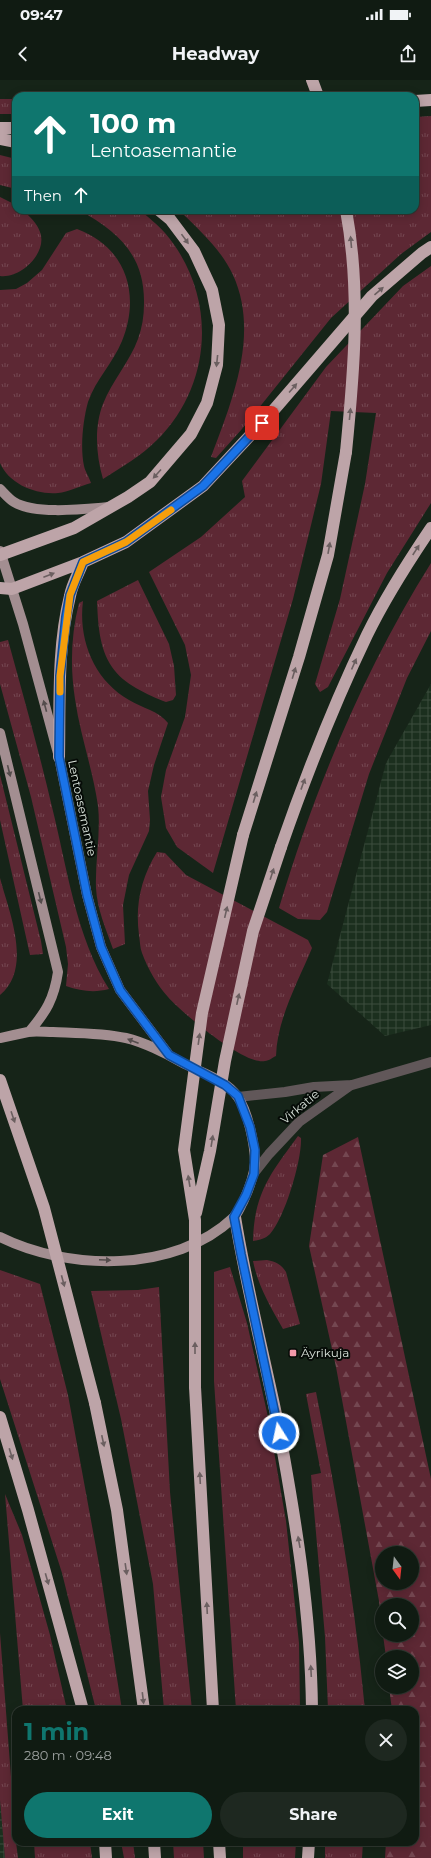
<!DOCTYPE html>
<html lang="en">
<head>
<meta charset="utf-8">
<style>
	:root { --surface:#101b12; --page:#1e2820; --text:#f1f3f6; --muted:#9ca19f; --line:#303932; --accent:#0f766e }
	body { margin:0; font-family:Montserrat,sans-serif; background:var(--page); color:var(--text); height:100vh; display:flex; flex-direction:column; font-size:15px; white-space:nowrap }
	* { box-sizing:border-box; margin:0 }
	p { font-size:13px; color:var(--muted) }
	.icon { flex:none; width:22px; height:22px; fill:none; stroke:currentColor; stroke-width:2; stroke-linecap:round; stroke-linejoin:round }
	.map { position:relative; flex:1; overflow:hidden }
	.details { position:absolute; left:12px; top:1626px; width:407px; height:140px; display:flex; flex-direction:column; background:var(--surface); border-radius:12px; box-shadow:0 2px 10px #0003,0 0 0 1px var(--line) }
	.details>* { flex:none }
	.hud { position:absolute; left:12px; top:12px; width:407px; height:122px; border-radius:12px; box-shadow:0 2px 10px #0003,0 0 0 1px var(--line); background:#0f766e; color:#fff; overflow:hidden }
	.needle { width:26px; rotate:165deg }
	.tools { position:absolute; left:375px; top:1466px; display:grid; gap:8px }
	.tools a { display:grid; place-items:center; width:44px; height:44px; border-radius:50%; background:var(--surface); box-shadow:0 2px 10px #0003,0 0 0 1px var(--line); font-size:20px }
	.pin { position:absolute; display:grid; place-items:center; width:34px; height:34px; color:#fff; margin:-17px; border-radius:8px; box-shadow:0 2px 6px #0006 }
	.me { position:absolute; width:44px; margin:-22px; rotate:350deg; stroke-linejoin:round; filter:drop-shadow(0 0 3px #0008) }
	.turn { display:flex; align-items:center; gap:14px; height:84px; padding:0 12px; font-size:18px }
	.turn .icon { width:52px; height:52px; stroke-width:2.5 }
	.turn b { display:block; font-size:28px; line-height:34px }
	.then { display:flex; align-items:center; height:38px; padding:0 12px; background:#0003; gap:8px; font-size:15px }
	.round { display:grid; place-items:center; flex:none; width:42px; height:42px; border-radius:21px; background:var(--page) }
	.overview { display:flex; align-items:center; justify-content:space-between; height:68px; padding:0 12px }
	h1 { font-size:24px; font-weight:700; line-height:30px; color:var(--accent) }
	.button { display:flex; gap:8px; margin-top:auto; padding:8px 12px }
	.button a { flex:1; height:46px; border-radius:24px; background:var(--accent); color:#fff; font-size:16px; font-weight:700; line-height:46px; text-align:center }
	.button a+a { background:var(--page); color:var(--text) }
	.status { display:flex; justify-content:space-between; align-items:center; height:28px; padding:0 20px; background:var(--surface); direction:ltr }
	.status svg { height:11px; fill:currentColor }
	header { display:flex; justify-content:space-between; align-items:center; height:52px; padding:0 12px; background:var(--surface); font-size:18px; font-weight:700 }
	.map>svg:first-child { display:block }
</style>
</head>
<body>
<div class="status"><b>09:47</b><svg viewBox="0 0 49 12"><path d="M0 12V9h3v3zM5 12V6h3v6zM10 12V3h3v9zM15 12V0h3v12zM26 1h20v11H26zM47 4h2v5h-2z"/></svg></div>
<header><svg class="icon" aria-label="back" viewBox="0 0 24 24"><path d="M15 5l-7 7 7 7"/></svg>Headway<svg class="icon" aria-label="share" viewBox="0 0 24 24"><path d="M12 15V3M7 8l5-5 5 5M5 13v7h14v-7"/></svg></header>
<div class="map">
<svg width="431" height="1778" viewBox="0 0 431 1778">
	<defs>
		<pattern id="industrial-grid" width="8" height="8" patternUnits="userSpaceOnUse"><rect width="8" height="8" fill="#1b2f1e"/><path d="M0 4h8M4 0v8" fill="none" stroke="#3c4d3e"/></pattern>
		<pattern id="grass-tufts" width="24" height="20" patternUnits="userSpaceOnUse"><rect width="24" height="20" fill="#5d2834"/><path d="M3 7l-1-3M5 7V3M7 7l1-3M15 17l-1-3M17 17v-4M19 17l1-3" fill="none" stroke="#744751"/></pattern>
		<pattern id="forest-firs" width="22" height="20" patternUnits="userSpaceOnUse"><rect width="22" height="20" fill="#5d2834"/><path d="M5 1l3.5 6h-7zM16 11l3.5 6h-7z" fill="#744751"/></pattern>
	</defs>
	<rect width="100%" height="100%" fill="#162418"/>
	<path fill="url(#industrial-grid)" d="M431 604V945L385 956 327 904 386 683Z
		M0 1720 1 1725 5 1778H0Z"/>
	<path fill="url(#grass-tufts)" d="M0 19H16V34H0Z
		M431 36V152L401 174 331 238 242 349 216 378 211 377C232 321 260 254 233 195 221 169 199 150 179 130H415V37Z
		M0 75 16 79V109L0 105Z
		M0 117 16 125V130H23C30 137 37 143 40 152 48 173 20 199 0 196Z
		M79 130H140C148 137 158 145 165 153 217 214 214 303 157 360 141 376 122 387 103 399 96 375 94 347 103 324 112 301 130 281 138 259 142 248 144 236 144 224 145 176 119 152 79 130Z
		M77 149C126 167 141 214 122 261 113 283 96 299 88 322 83 340 80 367 84 386 85 391 89 397 91 403 80 406 68 412 58 413 36 415 9 404 0 383V210L16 209 27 203 42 190 66 153Z
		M431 186V423L387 493 328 607 320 612 315 604 340 519 365 404 376 333 331 331 321 404 293 519 213 793 177 767 166 748 161 717 166 690 185 637 191 595 185 565 149 492 201 457 245 417 242 401 326 287 403 206Z
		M431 483V551L407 598 369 694 327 832 320 840 298 839 279 828C315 708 364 590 431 483Z
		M138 500 169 564 174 586 176 615 173 620 166 622C148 615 123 604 112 587 99 568 98 543 97 521Z
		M83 521C78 560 94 600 129 620 142 628 159 631 168 643L154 685 148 711 150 740 149 751 129 795 123 825 125 864 113 869C106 849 97 829 96 808 95 781 101 753 98 726 93 690 80 655 75 619 70 587 71 554 79 523Z
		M8 560C23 615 39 671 52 727 67 787 76 857 109 909 94 913 81 911 66 906L68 884 66 867 31 717 0 604V562Z
		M0 695 41 861 43 874 30 875 0 740Z
		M157 772 165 773 186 795 308 860 312 868C298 902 277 939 276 976 273 977 269 981 265 981 245 986 182 933 168 917 157 905 148 889 142 873 140 868 140 861 139 855 135 825 141 798 157 772Z
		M0 798C9 832 33 888 0 915Z
		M298 1056 301 1058C302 1080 285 1137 270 1154 265 1159 259 1160 253 1161 254 1113 271 1093 298 1056Z
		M267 1180C276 1182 281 1184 286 1192L300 1244 283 1249C270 1226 258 1206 253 1181Z
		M230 1187 247 1243 268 1337 286 1441 299 1563 300 1630H236L214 1301V1192Z
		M0 1190 40 1204 68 1315 99 1484 122 1630H96L62 1493 0 1299Z
		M159 1207 170 1412 192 1630H164L153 1504 121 1339 91 1211 138 1210Z
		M316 1312C337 1417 355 1523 365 1630H328L325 1557 311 1395 321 1393 306 1314Z
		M5 1414 22 1455 50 1555 67 1630H23Z
		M0 1553 16 1762 18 1778H5L0 1720Z
		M34 1762H90L92 1778H35Z
		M121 1762H133L135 1778H124Z
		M173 1762H203L204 1778H174Z
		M243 1762H296L295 1778H243Z
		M325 1762H363L362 1778H325Z"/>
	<path fill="url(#forest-firs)" fill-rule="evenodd" d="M358 1057 431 1399V1778H385L386 1762H415V1630H392L389 1607H412V1577H386L383 1555H412V1525H382V1544L379 1521 336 1287 309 1166 323 1075ZM382 1473H412V1503H382Z"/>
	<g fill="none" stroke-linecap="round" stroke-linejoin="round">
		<path stroke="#615759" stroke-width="10" d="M238 1017 285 1012 314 1007 352 1005 431 982
			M254 1093 269 1074 299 1042 351 1005"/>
		<path stroke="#a38e91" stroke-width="10" d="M0 409C4 413 9 419 14 422 35 435 85 429 109 427
			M0 471 23 544 59 677 87 815 101 867 120 910 169 975
			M0 653 58 892C54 919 46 932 29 952
			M0 958C9 956 19 954 28 952 36 951 45 952 53 952 77 953 103 953 126 958 143 962 166 973 181 982 199 992 225 999 237 1016 248 1030 255 1066 255 1083 254 1097 249 1109 243 1122 240 1127 238 1134 233 1138 175 1193 68 1191 0 1157"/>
		<path stroke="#bda4a8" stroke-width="12" d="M312 0 318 16
			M415 21 431 20
			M0 48H16
			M0 59 16 62
			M0 475 74 448 128 417 150 402 191 354 207 323 217 285 219 245 212 210 194 171 170 139 159 130
			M0 508 12 509 83 482 126 462 203 406 272 332 372 216 422 173 431 167
			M59 677C60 624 57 568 70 516 72 504 79 493 83 482
			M243 755 299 577 328 475 346 372
			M281 767C306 695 334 624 367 555 385 518 408 482 431 448
			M235 1137C246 1205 263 1272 277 1339 295 1435 311 1532 312 1630
			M195 1307 213 1630
			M95 1323 117 1430 144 1630
			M0 1337 28 1430 83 1630
			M105 1762 106 1778
			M154 1762 155 1778
			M219 1762 220 1778
			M308 1778 309 1762"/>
		<path stroke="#bda4a8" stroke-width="12" d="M346 372C354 291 361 211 346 130
			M0 1000 44 1128 95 1323
			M196 1133 210 1071 225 981 253 851 281 767
			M195 1307V1140L184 1070 202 933 243 755"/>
	</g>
	<defs><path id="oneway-solid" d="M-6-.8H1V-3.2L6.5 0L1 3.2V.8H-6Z"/></defs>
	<g fill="#6b5f60">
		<use href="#oneway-solid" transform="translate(185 159) rotate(54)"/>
		<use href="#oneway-solid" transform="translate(351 162) rotate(-95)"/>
		<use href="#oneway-solid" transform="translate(379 211) rotate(-41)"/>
		<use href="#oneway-solid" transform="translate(217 281) rotate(96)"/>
		<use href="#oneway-solid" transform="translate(293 308) rotate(-49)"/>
		<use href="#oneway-solid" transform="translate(350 334) rotate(-84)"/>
		<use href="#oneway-solid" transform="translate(157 394) rotate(132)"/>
		<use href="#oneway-solid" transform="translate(329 468) rotate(-80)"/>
		<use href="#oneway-solid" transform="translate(416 470) rotate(-57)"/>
		<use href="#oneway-solid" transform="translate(49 495) rotate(-21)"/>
		<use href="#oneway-solid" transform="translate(354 584) rotate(-66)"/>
		<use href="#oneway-solid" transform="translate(294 593) rotate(-73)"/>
		<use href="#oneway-solid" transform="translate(303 704) rotate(-70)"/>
		<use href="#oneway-solid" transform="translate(255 717) rotate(-73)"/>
		<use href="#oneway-solid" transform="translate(272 794) rotate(-72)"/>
		<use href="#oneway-solid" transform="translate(226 832) rotate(-77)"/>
		<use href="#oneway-solid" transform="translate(238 919) rotate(-78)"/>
		<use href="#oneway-solid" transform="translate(199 959) rotate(-82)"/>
		<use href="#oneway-solid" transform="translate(13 1037) rotate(71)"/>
		<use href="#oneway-solid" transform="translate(212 1061) rotate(-81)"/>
		<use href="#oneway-solid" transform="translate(189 1101) rotate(-99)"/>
		<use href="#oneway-solid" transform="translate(63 1201) rotate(75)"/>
		<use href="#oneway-solid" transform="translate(195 1268) rotate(-90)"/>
		<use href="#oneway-solid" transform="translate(103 1361) rotate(78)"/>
		<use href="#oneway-solid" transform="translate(11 1374) rotate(73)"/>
		<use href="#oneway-solid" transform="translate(200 1398) rotate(-93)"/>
		<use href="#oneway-solid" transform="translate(299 1462) rotate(-100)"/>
		<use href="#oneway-solid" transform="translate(126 1489) rotate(82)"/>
		<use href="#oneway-solid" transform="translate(47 1499) rotate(74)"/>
		<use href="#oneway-solid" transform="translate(207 1528) rotate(-93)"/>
		<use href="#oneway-solid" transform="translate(311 1591) rotate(-93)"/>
		<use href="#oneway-solid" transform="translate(143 1618) rotate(83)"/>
	</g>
	<g fill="#544c4c">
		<use href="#oneway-solid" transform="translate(45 626) rotate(-105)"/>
		<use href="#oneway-solid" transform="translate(9 691) rotate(76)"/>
		<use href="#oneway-solid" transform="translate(40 818) rotate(76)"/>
		<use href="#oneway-solid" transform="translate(133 961) rotate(-159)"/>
		<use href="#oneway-solid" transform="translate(105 1180) rotate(2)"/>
	</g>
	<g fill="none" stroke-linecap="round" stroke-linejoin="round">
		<defs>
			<path id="route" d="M262 343 203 406 126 462 83 482 70 515 66 537 60 596 59 677 87 815 101 867 120 910 169 975 225 1005 238 1016 250 1047 255 1070 254 1094 246 1115 234 1137 241 1174 279 1353"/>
		</defs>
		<use href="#route" stroke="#114b97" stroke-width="10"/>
		<use href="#route" stroke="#1a73e8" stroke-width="7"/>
		<path stroke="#f59e0b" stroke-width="7" d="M60 612V596L70 515 83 482 126 462 171 430"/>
	</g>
	<rect fill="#f39aaa" stroke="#060b07" stroke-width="1.5" x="289" y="1269" width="8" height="8" rx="2"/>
	<g text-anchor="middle" stroke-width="4" stroke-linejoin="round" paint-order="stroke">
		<g font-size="12" fill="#dae3db" stroke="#060b07">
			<text transform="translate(82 728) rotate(78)" y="4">Lentoasemantie</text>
			<text transform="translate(300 1027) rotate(-40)" y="4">Virkatie</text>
		</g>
		<g font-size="12" fill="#dae3db" stroke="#060b07" text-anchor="start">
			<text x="301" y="1277">Äyrikuja</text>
		</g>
	</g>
</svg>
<div class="tools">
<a><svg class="needle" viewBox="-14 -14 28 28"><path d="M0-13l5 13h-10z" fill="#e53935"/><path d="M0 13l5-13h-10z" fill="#9ca19f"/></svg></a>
<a><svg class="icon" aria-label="search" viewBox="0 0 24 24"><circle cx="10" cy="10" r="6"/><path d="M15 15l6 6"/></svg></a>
<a><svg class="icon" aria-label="layers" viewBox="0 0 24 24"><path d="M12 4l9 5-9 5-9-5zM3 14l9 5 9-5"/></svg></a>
</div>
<div class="pin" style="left:262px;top:343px;background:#d93025"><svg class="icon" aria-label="arrive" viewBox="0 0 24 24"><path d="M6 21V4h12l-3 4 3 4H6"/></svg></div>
<svg class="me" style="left:279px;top:1353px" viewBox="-20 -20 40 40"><circle r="17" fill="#1a73e8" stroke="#fff" stroke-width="3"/><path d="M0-11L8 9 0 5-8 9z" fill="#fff"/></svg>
<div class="hud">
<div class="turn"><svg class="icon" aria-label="ahead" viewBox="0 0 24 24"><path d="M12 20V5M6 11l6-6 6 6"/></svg><div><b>100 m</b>Lentoasemantie</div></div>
<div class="then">Then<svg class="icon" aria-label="ahead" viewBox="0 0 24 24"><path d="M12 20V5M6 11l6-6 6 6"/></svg></div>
</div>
<section class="details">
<div class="overview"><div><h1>1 min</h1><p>280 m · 09:48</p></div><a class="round"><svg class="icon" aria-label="close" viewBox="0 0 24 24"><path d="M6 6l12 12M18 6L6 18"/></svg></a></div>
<div class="button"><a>Exit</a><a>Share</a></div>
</section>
</div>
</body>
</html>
